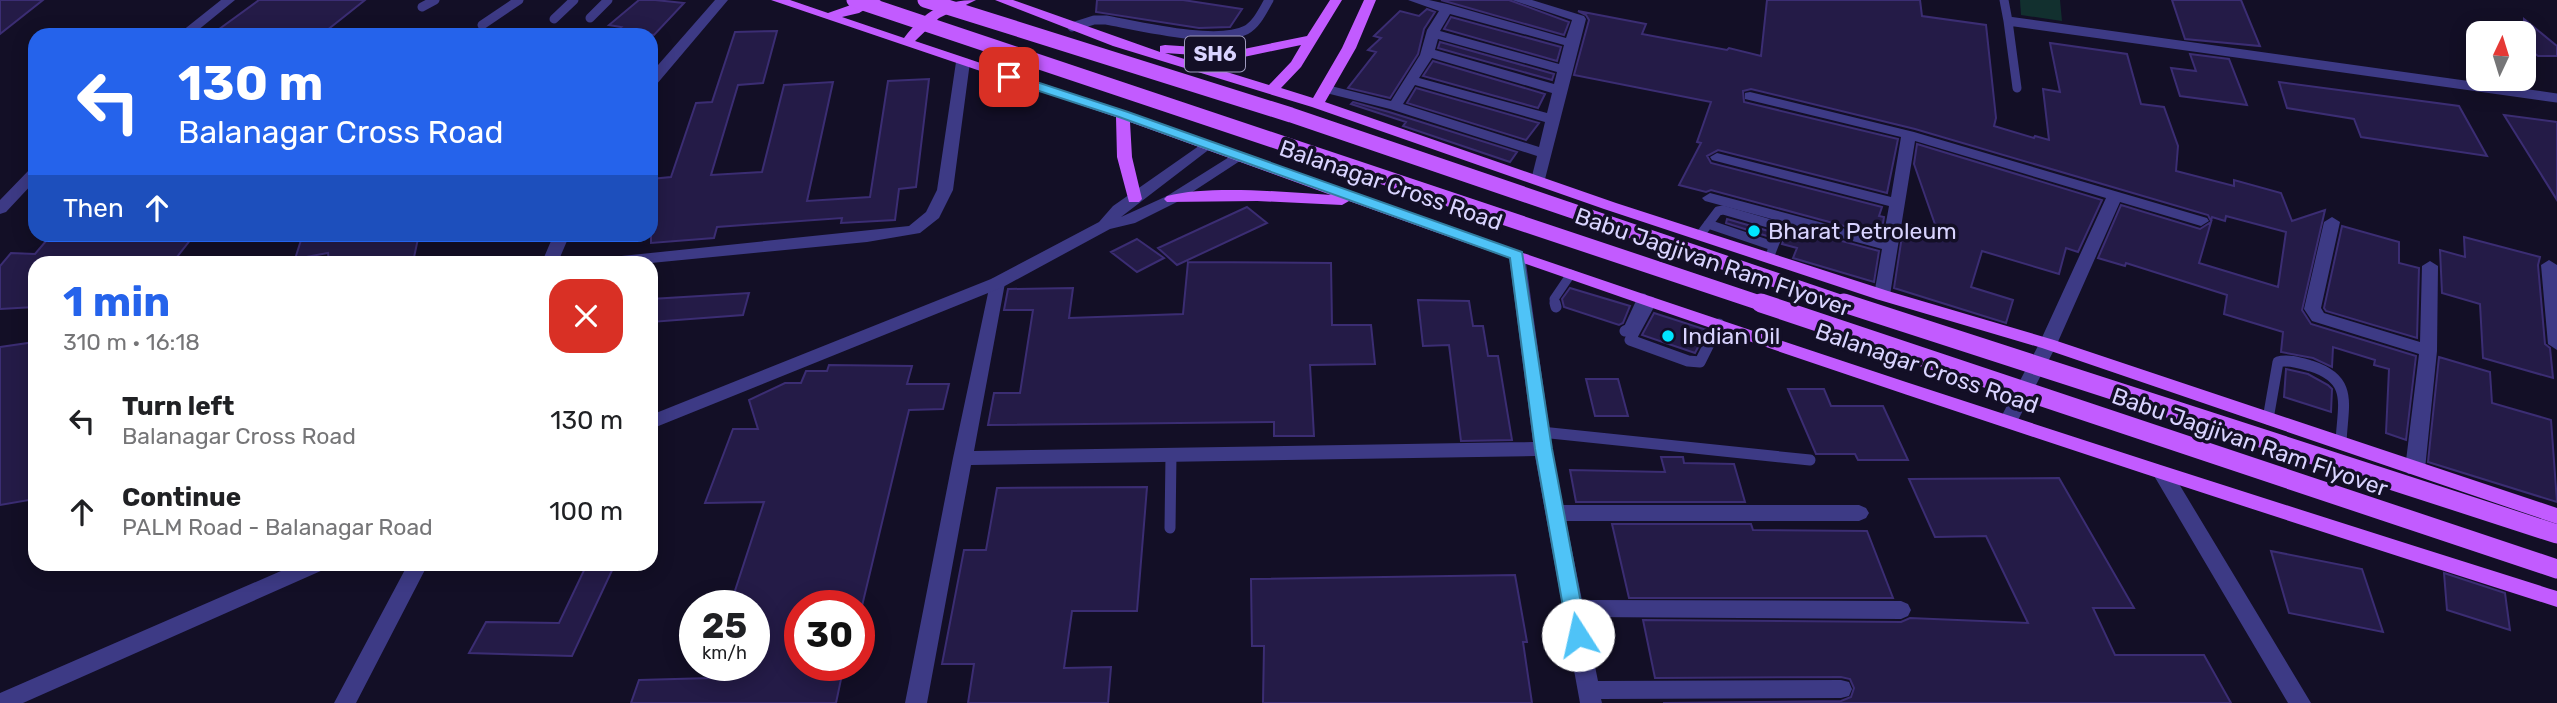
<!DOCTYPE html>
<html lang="en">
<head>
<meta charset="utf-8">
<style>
	:root { --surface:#fff; --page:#f2f2f2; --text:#202124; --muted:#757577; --accent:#2563eb }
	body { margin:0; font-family:Rubik,sans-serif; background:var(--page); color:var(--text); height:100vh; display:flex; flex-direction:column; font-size:26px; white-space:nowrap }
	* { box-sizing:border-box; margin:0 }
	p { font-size:23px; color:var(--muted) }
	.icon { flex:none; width:38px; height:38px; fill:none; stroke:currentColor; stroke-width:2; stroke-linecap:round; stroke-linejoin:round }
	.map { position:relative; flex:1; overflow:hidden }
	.details { position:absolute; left:28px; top:256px; width:630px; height:315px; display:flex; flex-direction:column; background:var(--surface); border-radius:21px; box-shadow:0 4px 18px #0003 }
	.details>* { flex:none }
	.top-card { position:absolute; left:28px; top:28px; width:630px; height:214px; border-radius:21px; box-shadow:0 4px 18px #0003; background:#2563eb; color:#fff; overflow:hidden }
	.needle { width:46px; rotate:4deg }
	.tools { position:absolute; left:2466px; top:21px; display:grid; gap:14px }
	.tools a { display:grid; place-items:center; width:70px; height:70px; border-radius:14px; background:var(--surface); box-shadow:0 4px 18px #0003; font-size:35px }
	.speed { position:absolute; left:679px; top:590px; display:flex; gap:14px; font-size:35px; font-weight:700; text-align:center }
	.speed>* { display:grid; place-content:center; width:91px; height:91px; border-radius:50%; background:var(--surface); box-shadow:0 4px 18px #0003; line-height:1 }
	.speed small { font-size:18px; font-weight:400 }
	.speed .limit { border:10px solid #d22; background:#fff; color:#111 }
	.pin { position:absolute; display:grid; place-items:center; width:60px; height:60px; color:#fff; margin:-30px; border-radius:14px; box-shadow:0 4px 10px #0006 }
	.me { position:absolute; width:77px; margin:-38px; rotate:350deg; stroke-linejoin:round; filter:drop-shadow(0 0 5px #0008) }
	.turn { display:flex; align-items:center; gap:24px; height:147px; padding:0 35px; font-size:32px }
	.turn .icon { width:91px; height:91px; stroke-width:2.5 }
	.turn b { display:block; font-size:49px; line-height:60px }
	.then { display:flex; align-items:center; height:66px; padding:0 35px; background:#0003; gap:14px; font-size:26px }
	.round { display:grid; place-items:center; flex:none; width:74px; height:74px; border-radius:21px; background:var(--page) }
	.head { display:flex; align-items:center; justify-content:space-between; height:119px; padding:0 35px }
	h1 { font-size:42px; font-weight:700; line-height:52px; color:var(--accent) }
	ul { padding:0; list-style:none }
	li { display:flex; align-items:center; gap:21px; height:91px; padding:0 35px }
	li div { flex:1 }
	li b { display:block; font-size:26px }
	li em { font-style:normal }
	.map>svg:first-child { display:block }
</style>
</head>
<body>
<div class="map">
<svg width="2557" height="703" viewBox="0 0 2557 703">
	<rect width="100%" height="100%" fill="#130f26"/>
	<path fill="#12302f" d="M2020 0H2060L2062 21 2021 15Z"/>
	<path fill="#241b47" stroke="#3b2d73" stroke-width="2" d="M0 0H43L0 34Z
		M259 0H365L321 35H211Z
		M639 0H655L684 3 654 35 618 29 621 27 609 25Z
		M1097 0H1183L1242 9 1230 27 1199 28 1096 12Z
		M1441 0H1509L1569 22 1564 35Z
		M1767 0H1920L1922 16 1986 25 1996 118 1994 126 2034 138 2035 136 2049 140 2043 89 2060 92 2050 43 2127 54 2141 104 2164 107 2178 146 2176 171 2234 186V180L2281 193 2292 221 2325 210 2302 310 2311 324 2416 356 2406 440 2386 433 2389 369 2374 365 2375 360 2333 347 2332 367 2313 358 2281 352 2283 332 2224 314 2227 295 2126 263 2125 266 2098 258 2121 205 2200 229 2211 222 2199 263 2278 287 2286 232 2226 216 2225 221 2212 217 2211 221 2208 215 1915 129 1751 89 1743 91 1744 102 1898 139 1887 193 1718 150 1707 156 1711 163 1882 207 1879 216 1884 217 1881 236 1711 190 1706 192 1679 185 1701 143 1697 142 1711 102 1574 75 1589 20 1586 15 1578 11 1646 24 1642 34 1727 50 1729 48 1761 56Z
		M2172 0H2241L2260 46 2185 39Z
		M1427 9 1435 12 1424 29 1418 54 1390 98 1348 88 1376 52 1368 50 1381 38 1374 36 1400 11 1419 16Z
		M1451 17 1561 47 1557 61 1444 29Z
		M2524 19 2557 46V56H2538L2524 45Z
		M777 31 763 83 738 85 711 175 762 172 784 85 833 82 807 201 870 197 888 81 929 79 916 187 899 189 895 220 841 223 842 218 717 227 714 238 651 243V179L671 177 696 103 712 102 735 32Z
		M1440 42 1554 74 1552 80 1438 48Z
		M2190 54 2229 59 2247 105 2180 96 2171 68 2196 71Z
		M1433 61 1545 94 1538 108 1423 76Z
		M2279 82 2459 106 2487 156 2361 137 2354 119 2287 108Z
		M1416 88 1539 123 1526 140 1407 103Z
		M1353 102 1389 112 1517 152 1510 162 1403 126 1406 122 1351 104Z
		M2504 115 2557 122V200Z
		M1917 144 2102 200 2078 252 2066 248 2059 274 1982 251 1971 287 2013 300 2006 323 1894 288 1904 223 1938 233 1914 164Z
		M1247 207 1267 223 1177 265 1158 248Z
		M1727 219 1772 232 1770 237 1726 223Z
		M1786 226 1879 251 1874 282 1793 258 1797 248 1782 244 1787 232Z
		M2342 226 2399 242V263L2419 268 2417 338 2326 311 2324 308Z
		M52 234H195L173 262H35V307L0 309V266L11 253 35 254Z
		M303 234H419L413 262H329L328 253 295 259Z
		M2464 237 2540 257 2538 265 2545 344 2550 348 2553 378 2483 358 2480 304 2442 293 2440 250 2465 257Z
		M1137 239 1164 258 1137 272 1111 252Z
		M1188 262 1331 263 1332 325H1371L1375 364 1310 365 1314 436H1274V422L988 425 994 393H1020L1033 310H1004L1008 289 1073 288 1069 318 1183 314Z
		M1570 288 1630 306 1623 323 1619 325 1564 307 1562 299Z
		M749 293 743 315 651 322V299Z
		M1418 300 1469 301 1473 326H1483L1488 356H1498L1512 440 1461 441 1449 345 1423 346Z
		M1654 313 1707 330 1695 353 1642 335Z
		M35 342V499L0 505V347Z
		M2439 357 2490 372 2492 403 2551 420 2557 502 2428 462Z
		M829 365 912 366 907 384H949L943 409 909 410 862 606H800V665H844L836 703H631L639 680 711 678 715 665H754V606H730L764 502 705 503 733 429H758L749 400 785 383H801L806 371H827Z
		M2286 369 2308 374 2328 385 2332 389 2331 412 2284 397Z
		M1586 379H1618L1628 416H1595Z
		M1788 389H1824L1831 406H1883L1908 460H1858L1855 454H1816Z
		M1661 457H1683L1684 463 1734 464 1745 502H1576L1570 470 1665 472Z
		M2059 478 2134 608H2093L2115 655H2204L2231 703H1663L1841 701 1851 697 1854 688 1850 679 1841 677 1655 678 1643 620 1901 622 1910 618 2028 623 1986 536 1935 537 1909 479Z
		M1147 487 1137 611H1072L1064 668 1111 667 1108 703H968L974 664H942L964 550H986L997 488Z
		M1612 524H1751L1753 530 1867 531 1893 598H1629Z
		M2271 551 2362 569 2383 632 2289 613Z
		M587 564H615L572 656 469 653 486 622 559 623Z
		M2444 573 2505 593 2510 630 2447 610Z
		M1515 575 1527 642H1523L1532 703H1263L1264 646H1252L1251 579Z"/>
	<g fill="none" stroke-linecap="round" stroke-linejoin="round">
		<path stroke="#3d3a85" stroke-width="9" d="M2004 0 2008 21
			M422 7 435 0
			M590 18 608 0
			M554 19 574 0
			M482 25 519 0
			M1072 27 1094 20H1106C1139 26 1217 45 1246 30 1257 24 1263 10 1269 0
			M2017 88 2008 21 2557 98
			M1708 224 1773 246
			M1700 235 1718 211 1723 210 1778 226 1780 230 1769 258
			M1555 305 1554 299 1571 274
			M1640 305 1643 298
			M1649 305 1651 301"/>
		<path stroke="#3d3a85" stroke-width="11" d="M1555 303 1556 307
			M1650 303 1630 340 1688 361 1700 362 1719 324
			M1625 331 1629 329 1641 303
			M2268 419 2278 362C2287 359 2300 363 2311 366 2355 380 2342 406 2341 444
			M1541 432 1810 460
			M1170 528 1171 455"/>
		<path fill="#3d3a85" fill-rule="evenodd" d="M221 0H235L192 35H177Z
			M715 0H728L656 85 651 86V73Z
			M1408 0H1429L1447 4 1566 38 1572 20 1512 0H1532L1584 16 1586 19 1544 183 1539 185 1531 180 1537 156 1390 109 1322 92V86L1327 85 1391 101 1420 55 1427 30 1439 11ZM1450 14 1564 45 1559 64 1440 31ZM1438 39 1557 72 1554 84 1435 50ZM1432 58 1552 93 1547 113 1419 78ZM1415 85 1545 122 1539 147 1403 104Z
			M963 58 970 62 953 190 939 218 920 233 867 242 651 263 604 262 612 257 909 226 926 212 937 190 956 62Z
			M1750 92 1914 132 2207 218 2209 221 2201 226 2120 202 2057 344 2015 426H2001L1999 421 2039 344 2106 198 1915 141 1890 295 1882 300 1876 299 1874 295 1882 249 1705 201 1702 198 1710 193 1883 239 1889 206 1712 160 1710 157 1717 153 1891 197 1901 137 1745 99V93Z
			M35 167V181L6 212 0 214V200L30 169Z
			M2332 217 2340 222 2321 308 2324 313 2420 342 2422 266 2430 261 2438 266 2437 351 2425 469 2422 474H2408L2405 469 2419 354 2312 321 2304 309 2324 222Z
			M554 234H570L558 262H542Z
			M1517 251 1525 256 1552 449 1563 505H1859L1866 508 1869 513 1866 518 1859 521H1566L1582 600 1901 601 1908 604 1911 610 1908 616 1901 619 1585 617 1598 681 1841 680 1849 682 1852 689 1849 696 1841 698 1601 699 1602 703H1580L1535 456 971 465 927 703H905L953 458 991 279 997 278 1005 283 974 451 1533 442 1509 256Z
			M2549 260 2557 265V350L2548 344 2541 265Z
			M2163 467 2170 469 2311 703H2288L2153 474 2156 469Z
			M408 564H428L356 703H334Z"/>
		<path fill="#3d3a85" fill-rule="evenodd" d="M1206 141 1211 142 1213 145 1211 148 1121 217 1167 196 1234 154 1239 153 1246 157 1177 202 1135 223 1110 229 1003 287 651 429V415L991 279 1099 222 1113 206Z
			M297 564H326L323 570 23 703H0V693Z"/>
		<path fill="#c25bff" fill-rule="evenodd" d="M771 0H790L828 13 865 0H881L859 13 842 17 904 38C925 11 943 0 976 0L939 18 915 41C1119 109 1320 183 1523 253 1866 371 2211 482 2557 591V607C2152 478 1749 345 1349 201L1342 205 1257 201 1167 202 1164 199 1167 196C1209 185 1285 192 1331 195L1130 122 1132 157 1142 199 1139 202H1129L1117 157 1116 117Z
			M995 0H1013L1160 52V46L1165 45 1239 50 1307 36 1330 0H1342L1301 67 1281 88 1313 98 1342 48 1364 0H1376L1356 48 1325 102 1616 203 1888 291 2054 340 2557 508V524L2042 348 1876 299 1604 209 1312 107 1113 46ZM1301 45 1291 62 1269 85 1165 53 1239 58Z"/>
		<path stroke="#c25bff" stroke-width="15" d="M854 0 1766 305
			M925 0 1291 115 1849 305"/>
		<path stroke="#c25bff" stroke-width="19" d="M1761 303 2557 569
			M1844 303 2557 534"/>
	</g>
	<path fill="#4fc3f7" stroke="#337fa1" stroke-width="2" d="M1009 73 1128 112 1522 252 1552 449 1587 635 1585 641 1578 643 1571 641 1568 635 1535 449 1510 258 1119 117 1005 80 1003 77Z"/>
	<g fill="#00e5ff" stroke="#130f26" stroke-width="2.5">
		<circle cx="1754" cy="231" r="7"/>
		<circle cx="1668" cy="336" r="7"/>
	</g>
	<g text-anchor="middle" stroke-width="7" stroke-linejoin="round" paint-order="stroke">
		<rect fill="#130f26" stroke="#9e99be" stroke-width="2" x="1185" y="36.5" width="60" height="35" rx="5"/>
		<g font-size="21" font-weight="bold" fill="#d9d4ff">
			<text x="1215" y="61">SH6</text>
		</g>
		<g font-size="23" fill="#d9d4ff" stroke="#130f26">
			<text transform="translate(1391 185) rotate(19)" y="8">Balanagar Cross Road</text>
			<text transform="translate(1713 262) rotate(19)" y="8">Babu Jagjivan Ram Flyover</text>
			<text transform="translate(1927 368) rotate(19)" y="8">Balanagar Cross Road</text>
			<text transform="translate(2250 442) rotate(19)" y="8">Babu Jagjivan Ram Flyover</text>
		</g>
		<g font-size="23" fill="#d9d4ff" stroke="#130f26" text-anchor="start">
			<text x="1768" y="239">Bharat Petroleum</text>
			<text x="1682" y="344">Indian Oil</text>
		</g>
	</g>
</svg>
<div class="tools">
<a><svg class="needle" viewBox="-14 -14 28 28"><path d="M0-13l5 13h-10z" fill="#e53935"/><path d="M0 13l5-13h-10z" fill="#757577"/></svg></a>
</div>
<div class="speed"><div>25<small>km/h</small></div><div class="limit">30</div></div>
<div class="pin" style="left:1009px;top:77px;background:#d93025"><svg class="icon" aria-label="arrive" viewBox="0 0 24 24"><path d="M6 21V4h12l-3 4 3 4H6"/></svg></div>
<svg class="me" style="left:1578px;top:635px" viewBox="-20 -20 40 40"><circle r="19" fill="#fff"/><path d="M0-13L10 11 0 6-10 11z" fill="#4fc3f7"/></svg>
<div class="top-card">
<div class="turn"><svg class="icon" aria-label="left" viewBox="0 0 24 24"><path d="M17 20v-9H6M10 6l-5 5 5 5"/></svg><div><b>130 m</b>Balanagar Cross Road</div></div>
<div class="then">Then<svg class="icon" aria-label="ahead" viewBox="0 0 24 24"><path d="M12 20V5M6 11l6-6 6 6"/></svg></div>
</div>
<section class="details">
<div class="head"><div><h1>1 min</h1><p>310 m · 16:18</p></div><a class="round" style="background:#d93025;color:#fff"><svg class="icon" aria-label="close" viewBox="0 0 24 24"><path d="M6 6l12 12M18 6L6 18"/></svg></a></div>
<ul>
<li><svg class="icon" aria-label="left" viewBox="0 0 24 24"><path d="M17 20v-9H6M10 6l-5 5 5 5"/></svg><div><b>Turn left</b><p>Balanagar Cross Road</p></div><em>130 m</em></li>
<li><svg class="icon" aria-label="ahead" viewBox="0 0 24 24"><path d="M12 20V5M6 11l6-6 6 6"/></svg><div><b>Continue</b><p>PALM Road - Balanagar Road</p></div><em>100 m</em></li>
</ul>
</section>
</div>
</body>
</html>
